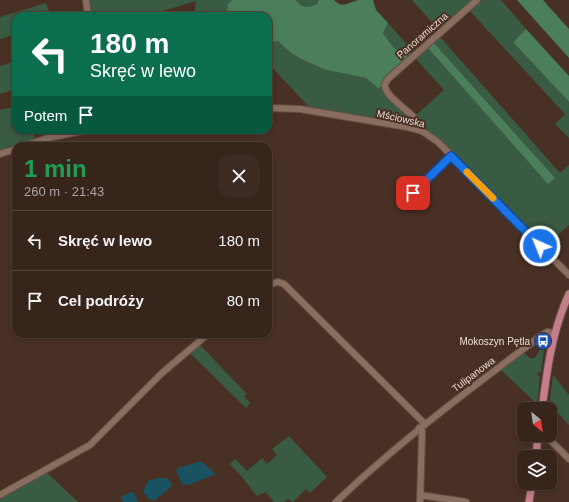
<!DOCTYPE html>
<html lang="pl">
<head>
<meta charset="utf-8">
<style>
	:root { --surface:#37241b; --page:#3e2c24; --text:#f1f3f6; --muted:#aaa4a3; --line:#51413a }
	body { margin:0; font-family:Arial,sans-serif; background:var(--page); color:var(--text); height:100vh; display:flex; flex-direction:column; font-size:15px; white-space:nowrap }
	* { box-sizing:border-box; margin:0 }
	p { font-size:13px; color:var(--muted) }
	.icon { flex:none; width:22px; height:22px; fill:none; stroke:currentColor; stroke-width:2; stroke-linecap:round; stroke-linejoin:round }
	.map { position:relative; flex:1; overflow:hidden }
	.panel { position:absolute; left:12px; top:142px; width:260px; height:196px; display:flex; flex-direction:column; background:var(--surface); border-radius:12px; box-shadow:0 2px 6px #0003,0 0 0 1px var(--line) }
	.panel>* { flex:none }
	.banner { position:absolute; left:12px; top:12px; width:260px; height:122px; border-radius:12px; box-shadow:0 2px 6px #0003,0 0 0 1px var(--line); background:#0b6e4f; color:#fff; overflow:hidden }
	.needle { width:26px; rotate:151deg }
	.controls { position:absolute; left:517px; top:402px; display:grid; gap:8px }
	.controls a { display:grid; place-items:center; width:40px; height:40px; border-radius:8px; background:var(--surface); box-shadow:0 2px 6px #0003,0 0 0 1px var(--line); font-size:20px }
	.pin { position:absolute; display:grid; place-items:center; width:34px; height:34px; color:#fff; margin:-17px; border-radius:8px; box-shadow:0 2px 6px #0006 }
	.me { position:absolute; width:44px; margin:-22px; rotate:316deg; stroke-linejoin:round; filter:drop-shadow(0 0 3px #0008) }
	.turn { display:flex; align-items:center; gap:14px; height:84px; padding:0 12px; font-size:18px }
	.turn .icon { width:52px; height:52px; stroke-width:2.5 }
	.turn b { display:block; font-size:28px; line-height:34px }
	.then { display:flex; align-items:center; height:38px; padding:0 12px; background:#0003; gap:8px; font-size:15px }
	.round { display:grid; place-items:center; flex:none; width:42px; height:42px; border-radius:12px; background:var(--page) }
	.head { display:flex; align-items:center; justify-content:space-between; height:68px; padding:0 12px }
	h1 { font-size:24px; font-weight:600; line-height:30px; color:#1e9e55 }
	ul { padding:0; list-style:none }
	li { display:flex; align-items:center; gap:12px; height:60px; padding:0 12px; border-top:1px solid var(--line) }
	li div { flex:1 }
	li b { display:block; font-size:15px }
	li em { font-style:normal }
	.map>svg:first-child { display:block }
</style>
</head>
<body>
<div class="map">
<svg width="569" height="502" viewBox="0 0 569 502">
	<rect width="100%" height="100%" fill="#493024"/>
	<path fill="#3a5b43" d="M88 0H232L228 4 233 16H194L196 1 146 16H91Z
		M296 0H319L317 4C307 8 303 9 296 0Z
		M412 0H474L439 30Z
		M481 0H501L526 29 513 42 569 102V138L555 124 565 114 469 10Z
		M46 3 51 16H16V34L0 39V17Z
		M388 23 414 52 411 53 408 50 400 52 393 47 383 33Z
		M440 37 560 173 569 165V225L545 247 414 117 444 90 416 59 428 48 548 183 555 178 433 42Z
		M278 41 291 53 301 59 326 70 366 78 379 89 381 87 414 121 416 124V127L310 108 268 63 269 43Z
		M16 61V89L0 94V66Z
		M16 106V130H33L35 139 0 150V110Z
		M545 342 541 372H538L537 375 540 377 537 404 500 369 523 352 530 358H535L542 346Z
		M199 344 247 394 244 396 250 403 246 408 189 352Z
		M553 375 569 395V425L557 412 550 415V409H549Z
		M289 436 327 477 310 493 306 489 293 502 288 499 284 502H274L266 492 257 496 242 477 230 464 235 459 247 471 262 458 267 464 277 455 272 449Z
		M46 472 78 502H1L0 501V498Z"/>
	<path fill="#4b7e5a" d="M232 0H296C303 9 307 8 317 4L319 0H334C343 10 350 1 359 0 364 0 368 0 373 0L376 10 388 23 383 33 393 47 400 52 408 50 411 53 383 83 379 89 366 78 326 70 301 59 291 53 278 41 269 43 268 46V16H233L227 11 228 4Z
		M517 0H543L569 29V58Z
		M526 29 569 76V102L513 42Z
		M433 42 555 178 548 184 428 48Z"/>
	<path fill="#195362" d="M201 461 216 474 188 485 182 484 176 471 178 468Z
		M158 478H167L172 484V486L154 501 149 499 143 492 148 481Z
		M131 492H133L138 501 136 502H123L121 497Z"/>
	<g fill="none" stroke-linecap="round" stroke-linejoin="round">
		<defs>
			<path id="minor" d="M86 0 88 16
				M268 108 300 109 407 127 422 131 438 142 569 275
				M422 131C419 114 390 103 385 87 384 84 386 82 388 79L477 0
				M23 146 48 138 87 130
				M0 154 16 149
				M403 203 451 156
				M268 285 278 282 284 284 425 424
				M419 428 422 431V435L420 502
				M545 435 569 459
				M0 495 90 445 162 373 208 334
				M420 495 466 502
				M336 502C400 441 471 388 542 335L547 332 555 333"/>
			<path id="major" d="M542 409C547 370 552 331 569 294
				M536 457 538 435
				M529 502 532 483"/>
		</defs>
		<use href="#minor" stroke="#634f44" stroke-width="8"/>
		<use href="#major" stroke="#634f44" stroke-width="9"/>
		<use href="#minor" stroke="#896d5f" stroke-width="6"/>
		<use href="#major" stroke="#c57d8b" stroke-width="7"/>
	</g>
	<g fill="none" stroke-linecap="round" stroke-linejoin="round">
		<defs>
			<path id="route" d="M413 193 451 156 540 246"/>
		</defs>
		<use href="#route" stroke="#114b97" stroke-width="10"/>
		<use href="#route" stroke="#1a73e8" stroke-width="7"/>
		<path stroke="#f59e0b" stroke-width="7" d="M467 172 493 198"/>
	</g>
	<defs>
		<symbol id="bus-disc" viewBox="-11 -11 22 22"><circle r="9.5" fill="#1a4fb4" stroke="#493024"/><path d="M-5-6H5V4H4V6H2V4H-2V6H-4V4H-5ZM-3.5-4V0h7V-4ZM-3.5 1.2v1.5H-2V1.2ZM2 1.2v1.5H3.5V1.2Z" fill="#fff"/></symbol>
	</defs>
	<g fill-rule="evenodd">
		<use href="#bus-disc" x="533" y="331" width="20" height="20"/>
	</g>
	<g text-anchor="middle" stroke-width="4" stroke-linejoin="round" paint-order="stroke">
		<g font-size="10" fill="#ecdcd4" stroke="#493024">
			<text transform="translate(422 35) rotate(-41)" y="4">Panoramiczna</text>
			<text transform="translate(401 118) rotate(13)" y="4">Mściowska</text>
			<text transform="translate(473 374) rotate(-37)" y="4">Tulipanowa</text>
		</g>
		<g font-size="10" fill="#ecdcd4" stroke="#493024" text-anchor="end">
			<text x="530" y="345">Mokoszyn Pętla</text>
		</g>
	</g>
</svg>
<div class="controls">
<a><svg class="needle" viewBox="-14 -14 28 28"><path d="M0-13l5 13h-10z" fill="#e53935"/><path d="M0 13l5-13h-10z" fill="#aaa4a3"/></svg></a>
<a><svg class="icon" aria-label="layers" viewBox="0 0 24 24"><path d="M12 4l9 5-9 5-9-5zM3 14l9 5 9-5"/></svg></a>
</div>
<div class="pin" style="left:413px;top:193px;background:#d93025"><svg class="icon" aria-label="arrive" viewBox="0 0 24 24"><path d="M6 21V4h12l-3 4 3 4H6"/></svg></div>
<svg class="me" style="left:540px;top:246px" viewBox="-20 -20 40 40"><circle r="17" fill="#1a73e8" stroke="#fff" stroke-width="3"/><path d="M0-11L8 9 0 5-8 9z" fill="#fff"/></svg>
<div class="banner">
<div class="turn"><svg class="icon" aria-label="left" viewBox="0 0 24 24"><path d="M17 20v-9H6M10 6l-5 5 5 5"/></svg><div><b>180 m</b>Skręć w lewo</div></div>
<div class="then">Potem<svg class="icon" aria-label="arrive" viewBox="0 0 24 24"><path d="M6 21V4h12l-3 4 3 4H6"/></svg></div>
</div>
<section class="panel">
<div class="head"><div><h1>1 min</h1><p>260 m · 21:43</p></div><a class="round"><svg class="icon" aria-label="close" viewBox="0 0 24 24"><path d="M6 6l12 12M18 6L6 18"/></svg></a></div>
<ul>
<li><svg class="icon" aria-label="left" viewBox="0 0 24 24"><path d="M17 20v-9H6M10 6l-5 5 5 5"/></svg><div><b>Skręć w lewo</b></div><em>180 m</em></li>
<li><svg class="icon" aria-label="arrive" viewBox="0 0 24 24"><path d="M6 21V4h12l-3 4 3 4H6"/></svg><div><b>Cel podróży</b></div><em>80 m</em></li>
</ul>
</section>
</div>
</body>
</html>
